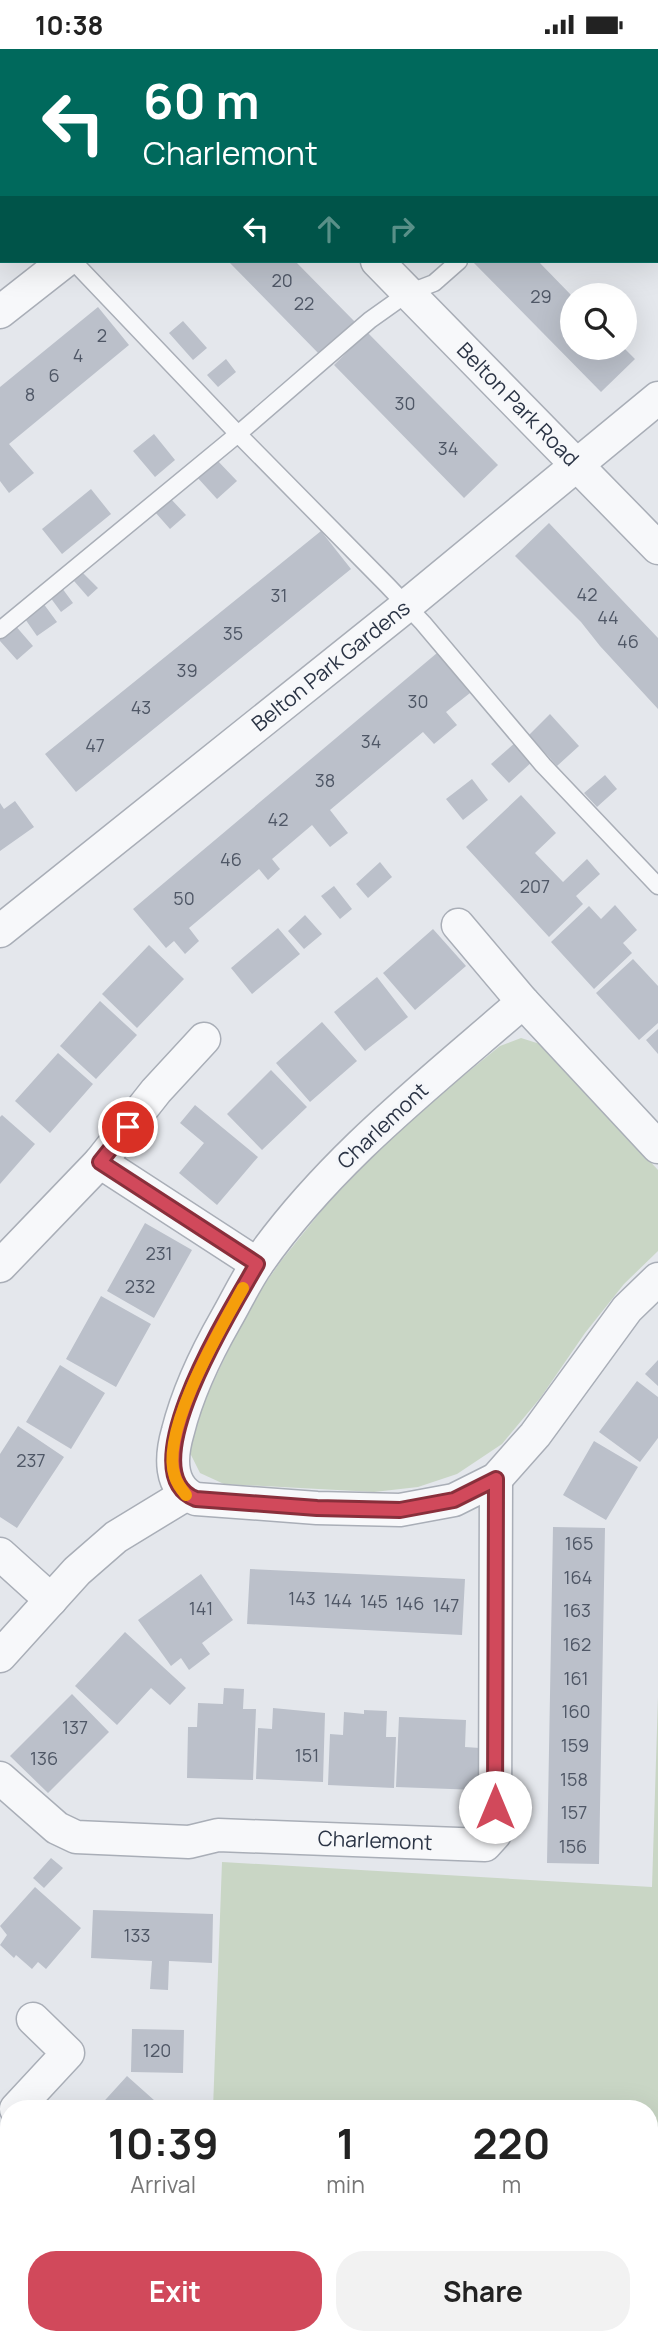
<!DOCTYPE html>
<html lang="en">
<head>
<meta charset="utf-8">
<style>
	:root { --surface:#fff; --page:#f2f2f2; --text:#222; --muted:#767676; --accent:#d1495b }
	body { margin:0; font-family:Manrope,sans-serif; background:var(--page); color:var(--text); height:100vh; display:flex; flex-direction:column; font-size:26px; white-space:nowrap }
	* { box-sizing:border-box; margin:0 }
	p { font-size:23px; color:var(--muted) }
	.icon { flex:none; width:38px; height:38px; fill:none; stroke:currentColor; stroke-width:2; stroke-linecap:round; stroke-linejoin:round }
	.map { position:relative; flex:1; overflow:hidden }
	.side { position:absolute; left:0px; top:2051px; width:658px; height:245px; display:flex; flex-direction:column; background:var(--surface); border-radius:28px 28px 0 0; box-shadow:0 7px 28px #0002 }
	.side>* { flex:none }
	.top-card { position:absolute; left:0px; top:0px; width:658px; height:214px; box-shadow:0 7px 28px #0002; background:#00695c; color:#fff; overflow:hidden }
	.controls { position:absolute; left:560px; top:234px; display:grid; gap:14px }
	.controls a { display:grid; place-items:center; width:77px; height:77px; border-radius:50%; background:var(--surface); box-shadow:0 7px 28px #0002; font-size:35px }
	.pin { position:absolute; display:grid; place-items:center; width:60px; height:60px; color:#fff; margin:-30px; border:4px solid #fff; border-radius:50%; box-shadow:0 2px 7px #0007 }
	.me { position:absolute; width:77px; margin:-38px; rotate:0deg; stroke-linejoin:round; filter:drop-shadow(0 0 5px #0008) }
	.turn { display:flex; align-items:center; gap:24px; height:147px; padding:0 28px; font-size:32px }
	.turn .icon { width:91px; height:91px; stroke-width:2.5 }
	.turn b { display:block; font-size:49px; line-height:60px }
	.lanes { display:flex; align-items:center; height:66px; padding:0 28px; background:#0003; justify-content:center; gap:35px; direction:ltr }
	.lanes .off { opacity:.35 }
	.eta { display:flex; justify-content:space-evenly; align-items:center; height:119px; text-align:center }
	.eta b { font-size:42px; font-weight:700; line-height:49px }
	.primary-button { display:flex; gap:14px; margin-top:auto; padding:14px 28px }
	.primary-button a { flex:1; height:80px; border-radius:28px; background:var(--accent); color:#fff; font-size:28px; font-weight:700; line-height:80px; text-align:center }
	.primary-button a+a { background:var(--page); color:var(--text) }
	.status { display:flex; justify-content:space-between; align-items:center; height:49px; padding:0 35px; background:var(--surface); direction:ltr }
	.status svg { height:19px; fill:currentColor }
	.map>svg:first-child { display:block }
</style>
</head>
<body>
<div class="status"><b>10:38</b><svg viewBox="0 0 49 12"><path d="M0 12V9h3v3zM5 12V6h3v6zM10 12V3h3v9zM15 12V0h3v12zM26 1h20v11H26zM47 4h2v5h-2z"/></svg></div>
<div class="map">
<svg width="658" height="2296" viewBox="0 0 658 2296">
	<rect width="100%" height="100%" fill="#e4e7ec"/>
	<path fill="#c9d6c5" d="M521 989 540 995 658 1121V1202L624 1235 585 1284 541 1348 502 1395 457 1425 418 1438 374 1443 224 1435 200 1424 190 1404 191 1380 250 1256 281 1212 326 1156 377 1103 421 1061 500 997Z
		M658 1648V2296H32L40 2287H649V2060H213L222 1813 652 1838Z"/>
	<path fill="#bbc0ca" d="M228 212H295L355 273 321 307Z
		M472 212H538L572 247V299H624L635 310 601 343Z
		M98 258 129 296 9 395 34 424 9 444 0 432V338Z
		M183 272 207 299 193 311 169 284Z
		M367 283 498 416 464 449 334 316Z
		M226 310 236 323 218 338 207 326Z
		M154 385 175 411 155 428 133 402Z
		M215 409 237 432 217 450 196 427Z
		M91 440 111 465 62 505 42 480Z
		M170 449 186 466 170 480 155 463Z
		M549 474 658 589V660L600 597 581 573 515 507Z
		M321 482 351 520 76 743 45 705Z
		M83 524 98 539 88 548 74 532Z
		M62 539 73 554 61 563 50 548Z
		M43 554 57 573 37 587 23 567Z
		M14 575 33 597 17 611 0 592V587Z
		M437 604 470 644 446 663 457 676 434 695 423 683 330 761 348 784 330 798 312 776 272 810 280 820 268 831 259 820 189 879 199 892 185 905 174 892 166 899 133 860Z
		M550 665 579 697 557 717 529 686Z
		M517 692 534 711 509 734 491 715Z
		M605 726 617 740 597 758 584 744Z
		M472 730 488 751 463 771 446 750Z
		M521 746 556 784 535 804 563 833 587 810 600 825 576 847 583 855 549 888 466 798Z
		M15 752 34 778 0 802V754L4 760Z
		M380 813 392 828 368 849 356 835Z
		M334 837 352 860 340 870 321 847Z
		M615 856 637 881 623 894 632 904 594 940 551 893 589 857 601 870Z
		M305 866 322 885 304 900 288 882Z
		M278 879 300 905 252 945 231 919Z
		M433 880 466 917 415 961 383 924Z
		M149 896 184 930 137 979 102 945Z
		M633 910 658 937V974L639 991 596 944Z
		M377 928 408 968 365 1002 334 963Z
		M100 952 137 986 96 1030 60 997Z
		M322 973 357 1012 310 1053 276 1014Z
		M658 980V1005L646 991Z
		M58 1004 93 1035 50 1084 15 1052Z
		M271 1021 307 1058 262 1101 227 1065Z
		M195 1056 258 1108 217 1156 179 1124 204 1094 180 1074Z
		M2 1066 35 1095 0 1135V1068Z
		M145 1174 192 1201 154 1269 107 1242Z
		M101 1247 151 1275 116 1338 66 1310Z
		M658 1311V1337L645 1325Z
		M60 1316 105 1344 71 1400 26 1373Z
		M637 1332 658 1348V1389L640 1413 599 1383Z
		M18 1377 64 1408 17 1479 0 1468V1405Z
		M594 1392 638 1418 606 1471 563 1446Z
		M553 1478 605 1479 599 1815 547 1814Z
		M250 1520 465 1530 462 1586 247 1575Z
		M201 1525 233 1571 202 1594 210 1605 189 1621 181 1609 171 1617 138 1571Z
		M125 1583 186 1639 170 1656 151 1639 117 1676 75 1637Z
		M224 1639 244 1640 243 1660H256L253 1731 187 1729 188 1678H197L198 1654 223 1655Z
		M72 1645 109 1683 48 1744 10 1707Z
		M273 1659 325 1664 323 1733 256 1730 258 1679 272 1680Z
		M364 1661 387 1662 386 1688H396L394 1739 328 1736 330 1685 343 1686 344 1663 364 1665Z
		M399 1668 466 1671 465 1698 480 1699 478 1741 396 1738Z
		M51 1809 63 1819 44 1839 33 1829Z
		M35 1838 81 1879 46 1920 38 1913 32 1920 16 1906 14 1909 0 1896 7 1886 0 1877Z
		M93 1861 213 1865 212 1914 169 1912 168 1941 150 1940 152 1912 91 1909Z
		M132 1980 184 1981 183 2024 131 2023Z
		M127 2027 164 2060H97Z
		M9 2155V2190L0 2182V2165Z
		M0 2188 9 2195V2260L0 2270Z"/>
	<g fill="none" stroke-linecap="round" stroke-linejoin="round">
		<defs>
			<path id="service" d="M475 0 476 2
				M656 50 658 49
				M0 123 2 125
				M656 200 658 201
				M73 212 238 385 387 536 423 574 543 716 658 837
				M0 581 238 385 370 271 408 244 434 234 459 212"/>
			<g id="minor">
				<path d="M174 0 175 2"/>
				<path d="M330 2 332 0"/>
				<path id="s1" d="M377 212 658 499"/>
				<path d="M0 263 65 212"/>
				<path d="M458 876 523 953 658 1098"/>
				<path id="s2" d="M0 882 406 557 658 349"/>
				<path d="M523 953C430 1034 329 1112 258 1214 246 1231 237 1251 226 1270 206 1305 188 1342 178 1382 171 1406 168 1439 196 1450L317 1459 400 1461 454 1451 496 1430 535 1386 627 1260 658 1230"/>
				<path d="M100 1113 257 1215"/>
				<path d="M0 1217 100 1113 156 1042 204 990"/>
				<path d="M0 1505 51 1551"/>
				<path d="M0 1607 77 1522 116 1488 185 1446"/>
				<path id="s3" d="M0 1729 57 1779 76 1788 189 1793 218 1786 485 1796 495 1785 496 1430"/>
				<path d="M16 2060 68 2004 33 1970"/>
			</g>
		</defs>
		<use href="#service" stroke="#a9aeb7" stroke-width="19"/>
		<use href="#minor" stroke="#a9aeb7" stroke-width="35"/>
		<use href="#service" stroke="#f7f8fa" stroke-width="16"/>
		<use href="#minor" stroke="#f7f8fa" stroke-width="32"/>
	</g>
	<g fill="none" stroke-linecap="round" stroke-linejoin="round">
		<defs>
			<path id="route" d="M128 1078 100 1113 257 1215C235 1254 127 1424 196 1450L317 1459 400 1461 454 1451 496 1430 495 1758"/>
		</defs>
		<use href="#route" stroke="#882f3b" stroke-width="18"/>
		<use href="#route" stroke="#d1495b" stroke-width="12"/>
		<path stroke="#f59e0b" stroke-width="12" d="M186 1446C182 1441 177 1434 175 1428 159 1383 221 1279 243 1239"/>
	</g>
	<g text-anchor="middle" stroke-width="6" stroke-linejoin="round" paint-order="stroke">
		<g font-size="18" fill="#4f5766">
			<text x="282" y="238">20</text>
			<text x="541" y="254">29</text>
			<text x="304" y="261">22</text>
			<text x="102" y="293">2</text>
			<text x="78" y="313">4</text>
			<text x="54" y="333">6</text>
			<text x="30" y="352">8</text>
			<text x="405" y="361">30</text>
			<text x="448" y="406">34</text>
			<text x="587" y="552">42</text>
			<text x="279" y="553">31</text>
			<text x="608" y="575">44</text>
			<text x="233" y="591">35</text>
			<text x="628" y="599">46</text>
			<text x="187" y="628">39</text>
			<text x="418" y="659">30</text>
			<text x="141" y="665">43</text>
			<text x="371" y="699">34</text>
			<text x="95" y="703">47</text>
			<text x="325" y="738">38</text>
			<text x="278" y="777">42</text>
			<text x="231" y="817">46</text>
			<text x="535" y="844">207</text>
			<text x="184" y="856">50</text>
			<text x="159" y="1211">231</text>
			<text x="140" y="1244">232</text>
			<text x="31" y="1418">237</text>
			<text x="579" y="1501">165</text>
			<text x="578" y="1535">164</text>
			<text x="302" y="1556">143</text>
			<text x="338" y="1558">144</text>
			<text x="374" y="1559">145</text>
			<text x="410" y="1561">146</text>
			<text x="446" y="1563">147</text>
			<text x="201" y="1566">141</text>
			<text x="577" y="1568">163</text>
			<text x="577" y="1602">162</text>
			<text x="576" y="1636">161</text>
			<text x="576" y="1669">160</text>
			<text x="75" y="1685">137</text>
			<text x="575" y="1703">159</text>
			<text x="307" y="1713">151</text>
			<text x="44" y="1716">136</text>
			<text x="574" y="1737">158</text>
			<text x="574" y="1770">157</text>
			<text x="573" y="1804">156</text>
			<text x="137" y="1893">133</text>
			<text x="157" y="2008">120</text>
		</g>
		<g font-size="21" fill="#2b3445" stroke="#f4f6f9">
			<text dy="7" stroke="none"><textPath href="#s1" startOffset="201">Belton Park Road</textPath></text>
			<text dy="7" stroke="none"><textPath href="#s2" startOffset="424">Belton Park Gardens</textPath></text>
			<text transform="translate(383 1077) rotate(-43)" y="7">Charlemont</text>
			<text dy="7" stroke="none"><textPath href="#s3" startOffset="397">Charlemont</textPath></text>
		</g>
	</g>
</svg>
<div class="controls">
<a><svg class="icon" aria-label="search" viewBox="0 0 24 24"><circle cx="10" cy="10" r="6"/><path d="M15 15l6 6"/></svg></a>
</div>
<div class="pin" style="left:128px;top:1078px;background:#d93025"><svg class="icon" aria-label="arrive" viewBox="0 0 24 24"><path d="M6 21V4h12l-3 4 3 4H6"/></svg></div>
<svg class="me" style="left:495px;top:1758px" viewBox="-20 -20 40 40"><circle r="19" fill="#fff"/><path d="M0-13L10 11 0 6-10 11z" fill="#d1495b"/></svg>
<div class="top-card">
<div class="turn"><svg class="icon" aria-label="left" viewBox="0 0 24 24"><path d="M17 20v-9H6M10 6l-5 5 5 5"/></svg><div><b>60 m</b>Charlemont</div></div>
<div class="lanes"><svg class="icon" aria-label="left" viewBox="0 0 24 24"><path d="M17 20v-9H6M10 6l-5 5 5 5"/></svg><svg class="icon off" aria-label="ahead" viewBox="0 0 24 24"><path d="M12 20V5M6 11l6-6 6 6"/></svg><svg class="icon off" aria-label="right" viewBox="0 0 24 24"><path d="M7 20v-9h11M14 6l5 5-5 5"/></svg></div>
</div>
<section class="side">
<div class="eta">
<div><b>10:39</b><p>Arrival</p></div>
<div><b>1</b><p>min</p></div>
<div><b>220</b><p>m</p></div>
</div>
<div class="primary-button"><a>Exit</a><a>Share</a></div>
</section>
</div>
</body>
</html>
